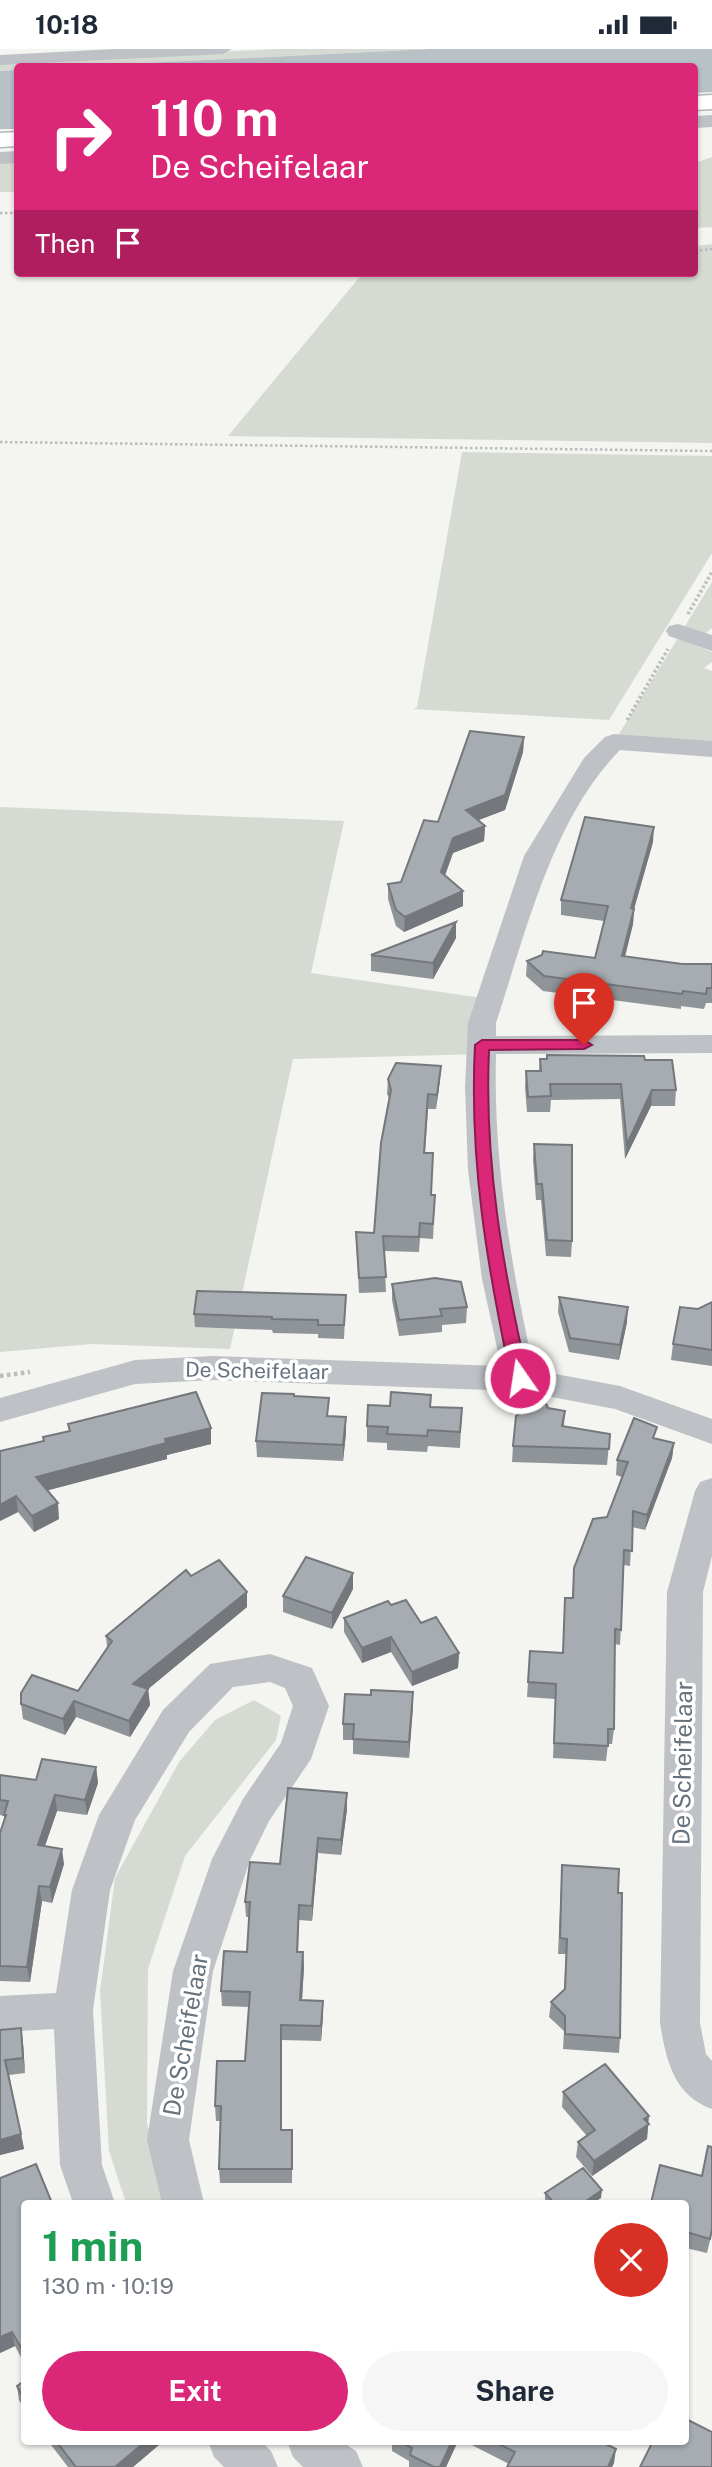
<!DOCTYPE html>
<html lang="en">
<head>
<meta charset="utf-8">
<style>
	:root { --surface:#fff; --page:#f6f6f7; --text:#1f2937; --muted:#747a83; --accent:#db2777 }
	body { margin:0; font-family:"Public Sans",sans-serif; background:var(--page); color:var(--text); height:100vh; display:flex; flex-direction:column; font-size:26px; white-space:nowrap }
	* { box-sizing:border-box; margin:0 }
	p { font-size:23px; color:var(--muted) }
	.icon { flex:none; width:38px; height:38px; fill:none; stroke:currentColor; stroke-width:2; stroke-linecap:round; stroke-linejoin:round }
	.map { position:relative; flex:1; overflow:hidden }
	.drawer { position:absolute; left:21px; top:2151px; width:668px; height:245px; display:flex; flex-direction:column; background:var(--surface); border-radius:7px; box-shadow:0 2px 5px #0004 }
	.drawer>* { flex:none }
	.banner { position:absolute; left:14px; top:14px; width:684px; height:214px; border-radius:7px; box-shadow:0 2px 5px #0004; background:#db2777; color:#fff; overflow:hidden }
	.pin { position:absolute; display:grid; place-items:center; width:60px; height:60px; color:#fff; margin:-72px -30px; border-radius:50% 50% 50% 0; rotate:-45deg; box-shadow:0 0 7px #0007 }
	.pin .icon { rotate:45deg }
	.me { position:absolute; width:77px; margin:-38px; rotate:347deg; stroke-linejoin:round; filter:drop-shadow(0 0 5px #0008) }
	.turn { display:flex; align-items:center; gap:24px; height:147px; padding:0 21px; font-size:32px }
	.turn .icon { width:91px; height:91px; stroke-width:2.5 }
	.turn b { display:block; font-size:49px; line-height:60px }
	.then { display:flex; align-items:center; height:66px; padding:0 21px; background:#0003; gap:14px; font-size:26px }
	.round { display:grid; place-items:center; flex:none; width:74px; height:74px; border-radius:37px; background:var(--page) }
	.overview { display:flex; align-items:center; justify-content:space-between; height:119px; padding:0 21px }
	h1 { font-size:42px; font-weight:700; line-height:52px; color:#1e9e55 }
	.cta { display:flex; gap:14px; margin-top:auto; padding:14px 21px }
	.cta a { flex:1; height:80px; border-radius:42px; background:var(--accent); color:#fff; font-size:28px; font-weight:700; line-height:80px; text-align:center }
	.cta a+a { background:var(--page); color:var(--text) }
	.status { display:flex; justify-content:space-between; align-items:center; height:49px; padding:0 35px; background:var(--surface); direction:ltr }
	.status svg { height:19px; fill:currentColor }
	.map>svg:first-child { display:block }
</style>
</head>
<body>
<div class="status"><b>10:18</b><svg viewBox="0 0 49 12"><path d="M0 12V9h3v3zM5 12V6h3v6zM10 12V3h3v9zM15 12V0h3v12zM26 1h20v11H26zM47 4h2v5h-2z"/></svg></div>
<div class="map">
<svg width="712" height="2418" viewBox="0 0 712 2418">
	<rect width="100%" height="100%" fill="#f4f4f1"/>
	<path fill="#d5dbd2" d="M275 0H430L86 17 18 18 17 21 0 22V13Z
		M712 108V178L695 179V114Z
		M17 111V143H0V112Z
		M712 195V394L228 387 363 224H695V197Z
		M462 403 712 407V504L609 671 413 660 417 658Z
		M712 533V579L700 589 682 582Z
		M678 589 712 603V613L704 619 712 622V702L614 693Z
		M0 758 344 772 311 924 489 950 483 1005 293 1010 230 1300 92 1295 0 1303Z
		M254 1651 281 1667 276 1691 185 1807 148 1920 147 2075 166 2154H126L109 2102 100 1942 115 1829 179 1713 215 1671Z"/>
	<path fill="#b8c1c6" d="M430 0H712V43L695 44V18L86 17Z
		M17 21V80H0V22Z"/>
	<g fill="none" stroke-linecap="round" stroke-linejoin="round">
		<defs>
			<path id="primary" d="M712 46V60L695 61V47Z
				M18 83V97L0 98V84Z"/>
		</defs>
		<use href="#primary" stroke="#b4b7ba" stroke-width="3"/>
		<path stroke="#babcbe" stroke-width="2.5" stroke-dasharray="2.5 2.5" stroke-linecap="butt" d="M0 164H18
			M695 202 712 200
			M0 393 712 402"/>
		<path stroke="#babcbe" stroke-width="3.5" stroke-dasharray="2.5 2.5" stroke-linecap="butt" d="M688 565 712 523
			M627 671 668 600"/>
		<path stroke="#babcbe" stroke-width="4.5" stroke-dasharray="3.5 3.5" stroke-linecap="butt" d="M0 1327 30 1323"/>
		<path fill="#bec1c5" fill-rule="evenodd" d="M115 0H232L223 5 0 16V6Z
			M712 66V78L695 79V67Z
			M18 102V114L0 115V103Z
			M678 575 712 586V602L669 587 666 582 669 577Z
			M614 685 712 692V708L620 701C552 770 526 883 496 974V987L712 986V1004L496 1005C493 1113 511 1216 534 1321L620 1337 712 1370V1395L615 1360 520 1342 213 1331 135 1335 0 1373V1349L135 1311 213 1307 501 1317 482 1230 468 1121 465 1038 468 974 524 807 584 709 605 688Z
			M712 1429V1507L703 1543 700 1974 706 2005 712 2012V2060C673 2046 666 2010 660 1974L667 1543 695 1442 700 1433Z
			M270 1605 312 1619 329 1657 311 1710 269 1772 250 1811 213 1922 189 2091 204 2154H162L147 2091 173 1922 212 1810 243 1750 281 1694 293 1657 285 1639 270 1633 233 1638 189 1683 135 1771 110 1841 93 1961 102 2116 115 2154H73L60 2116 54 1980 0 1983V1947L56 1944 72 1841 99 1766 163 1661 210 1615Z
			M208 2392H261L271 2402 278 2418H224L214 2408Z
			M287 2392H341L356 2402 363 2418H303L293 2408Z"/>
		<use href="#primary" fill="#fff" fill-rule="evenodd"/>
	</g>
	<path fill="#8f9498" d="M524 688 523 703 505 761 478 771 485 777 484 792 453 804 445 827 463 842V857L404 883 396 877 388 850V835L401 833 438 773Z
		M653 793 634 860 633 875 625 908 682 915H712V954H706L704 960 681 957V960L543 942 526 927 527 912 595 909 604 872 561 866V851Z
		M456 889 433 930 371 922V906Z
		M540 1010 645 1011 676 1041 675 1057H651L625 1110 620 1050 551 1051 550 1063H527L525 1038 526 1022H539Z
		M388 1030 440 1031 436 1060H428L425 1104 431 1146H435L433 1190 420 1189 419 1203 384 1202 386 1243 359 1244 356 1183 374 1184 390 1051 387 1045Z
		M534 1095 572 1192 571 1208 546 1207 541 1151H536L533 1111Z
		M392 1235 467 1258 466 1274 442 1276V1283L399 1287 392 1251Z
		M346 1246 344 1290 318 1289V1285L273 1284 272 1281 195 1278 194 1265Z
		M559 1248 627 1273 619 1311 569 1303 558 1263Z
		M712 1253V1317L671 1311 673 1295 698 1260Z
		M294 1347 328 1368 346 1384 343 1412 257 1408 256 1392Z
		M430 1358 462 1359 460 1399 428 1397 427 1403 387 1401V1394L367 1393V1377Z
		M548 1359 565 1362 564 1377 610 1385 607 1416 512 1413 513 1397Z
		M68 1375 211 1379V1395L167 1406V1410L47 1441 59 1470 34 1483 18 1463 0 1472 43 1392V1388L69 1382Z
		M656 1390 674 1394 672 1409 645 1481 632 1478 630 1517 624 1516 620 1596 615 1595 614 1680 612 1695H608L606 1712 553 1709 555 1650 527 1648 530 1602 563 1604 565 1549H572L574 1519 607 1468 622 1428 616 1426 617 1411Z
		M353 1524V1540L332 1580 283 1563V1547Z
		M191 1527 247 1558 148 1640 150 1656 130 1688 76 1668 65 1686 23 1670 21 1655 78 1642 107 1598 106 1587Z
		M391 1556 421 1574 459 1604 458 1619 412 1637 391 1603 362 1614 344 1583V1569Z
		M413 1643 409 1709 353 1705V1691H343V1675L371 1646Z
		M96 1718 98 1734 87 1766 57 1762 45 1797 64 1815 52 1854 42 1852 30 1933 0 1932V1784L4 1771V1767L0 1766V1726L36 1731Z
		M347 1760 341 1806 318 1804 312 1872 299 1871 298 1903H303L304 1918 302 1951 323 1952V1967L321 1992 282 1991 281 2081H292V2134H220L219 2120 221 2072H216L215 2057 245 2012 249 1958 222 1957 221 1942 247 1903 249 1868H246L245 1853 280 1815Z
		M562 1816 620 1989 619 2004 563 2000 564 1982 549 1968 551 1953 564 1941 566 1905H558Z
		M0 1981 23 1994 25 2024 9 2026 24 2100 0 2106Z
		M563 2043 648 2074 647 2090 592 2127 576 2108 578 2093 587 2087 562 2058Z
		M712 2098V2183L707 2204 686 2199V2154L702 2127Z
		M0 2129 24 2154V2314L15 2297 0 2304Z
		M545 2144 601 2149 593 2154H547L545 2152Z
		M24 2332V2360L19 2351 17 2337Z
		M48 2392H160V2395L133 2418H68Z
		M386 2392H458L446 2418H409V2412L392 2402V2395Z
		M464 2392H600L614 2414 612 2418H507L509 2415Z"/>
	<path fill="#74787c" d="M524 688 523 703 505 761 466 776V761Z
		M485 777 484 792 453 804 440 839 441 823 453 789Z
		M654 778 653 793 630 874 631 859Z
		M463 842V857L404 883 405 868Z
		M634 860 633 875 621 922 622 907Z
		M456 873V889L433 930V914Z
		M441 1017 440 1031 436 1060 437 1046Z
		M652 1041 651 1057 625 1110 627 1095Z
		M628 1258 627 1273 619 1311 620 1296Z
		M346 1368V1384L343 1412V1396Z
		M211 1379V1395L167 1406V1410L38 1444 36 1428 165 1390Z
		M674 1394 672 1409 645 1481 647 1466Z
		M16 1447 18 1463 0 1472V1456Z
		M58 1454 59 1470 34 1483 32 1467Z
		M353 1524V1540L332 1580V1564Z
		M247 1543V1558L135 1651 133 1635Z
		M391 1588V1603L362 1614V1599Z
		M459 1604 458 1619 412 1637V1623Z
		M148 1640 150 1656 130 1688 129 1672Z
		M413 1643V1659L409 1709V1693Z
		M74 1652 76 1668 65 1686 63 1670Z
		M96 1718 98 1734 87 1766 85 1751Z
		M347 1744V1760L341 1806V1791Z
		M55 1746 57 1762 40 1811 38 1796Z
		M318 1789V1804L312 1872V1857Z
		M62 1800 64 1815 52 1854 50 1838Z
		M39 1837 42 1852 30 1933 27 1918Z
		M303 1903 304 1918 301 1966 300 1951Z
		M323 1952V1967L321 1992V1977Z
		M21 1979 23 1994 25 2024 23 2009Z
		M649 2067 647 2090 592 2127 594 2112Z
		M21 2085 24 2100 0 2106V2091Z
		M602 2141 601 2149 593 2154H583Z
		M12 2283 15 2297 0 2304V2288Z
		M146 2392H160V2395L133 2418H115Z
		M452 2392H458L446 2418H440Z
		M616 2400 614 2414 612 2418H608Z"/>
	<path fill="#a6acb1" stroke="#74787c" stroke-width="2" d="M470 682 524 688 505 746 466 761 485 777 453 789 441 823 463 842 405 868 396 861 388 835 401 833 424 771 438 773Z
		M585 768 654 778 631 859 634 860 622 907 682 915H712V939H707L706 945 683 942 682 945 544 927 527 912 542 906 543 902 595 909 608 857 561 851Z
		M456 873 433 914 371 906Z
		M547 1006 644 1007 645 1011H672L676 1041H652L627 1095 621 1035H550L551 1047 528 1048 526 1022H541L540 1010H547Z
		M396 1014 441 1017 437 1046 428 1045 424 1104H433L431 1146H435L433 1175 420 1174 419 1188 383 1187 386 1228 359 1229 356 1183 374 1184 381 1094 391 1041 388 1030Z
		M534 1095 572 1096V1192L547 1191 542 1135H537Z
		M435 1229 461 1233 467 1258 440 1260 442 1267 399 1271 392 1235Z
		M197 1242 346 1246 344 1276H318V1271L272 1270V1268L194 1265Z
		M559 1248 628 1258 620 1296 570 1289Z
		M712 1253V1301L673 1295 680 1258 698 1260Z
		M196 1343 211 1379 165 1390 166 1394 36 1428 58 1454 32 1467 16 1447 0 1456V1402L44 1392 43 1388 70 1382 68 1375Z
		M391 1343 431 1346 430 1358 462 1359 460 1383 428 1381 427 1387 387 1385 388 1378 367 1377 368 1356 390 1357Z
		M262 1344 294 1345V1347L329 1349 327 1367 346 1368 343 1396 256 1392Z
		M542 1346 548 1359 565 1362 562 1377 610 1385 609 1400 513 1397 516 1367Z
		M634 1369 657 1378 653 1389 674 1394 647 1466 633 1462 632 1502 624 1501 621 1581 615 1580 614 1680H608V1697L554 1694 556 1635 528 1633 530 1602 563 1604 565 1549H573L574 1519 593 1470 607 1468 628 1413 617 1411Z
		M306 1508 353 1524 332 1564 283 1547Z
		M219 1511 247 1543 133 1635 148 1640 129 1672 74 1652 63 1670 21 1655V1644L32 1626 78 1642 112 1592 106 1587 186 1521 191 1527Z
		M406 1551 421 1574 436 1568 459 1604 412 1623 391 1588 362 1599 344 1569 388 1552 391 1556Z
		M371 1641 413 1643 409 1693 353 1690 354 1675H343L345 1645 371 1646Z
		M42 1710 96 1718 85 1751 55 1746 38 1796 62 1800 50 1838 39 1837 27 1918 0 1917V1784L6 1766H4L8 1752 0 1751V1726L36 1731Z
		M288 1739 347 1744 341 1791 318 1789 312 1857 299 1856 297 1903H303L300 1951 323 1952 321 1977 281 1976V2081H292V2120H219L221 2057H215L217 2012H245L250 1943 221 1942 224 1902 247 1903 250 1853H245L250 1813 280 1815Z
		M562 1816 619 1820 618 1844H622L620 1989 565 1985V1967L551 1953 565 1940 567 1890 560 1889Z
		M21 1979 23 2009 5 2011 21 2085 0 2091V1981Z
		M605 2015 649 2067 644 2070 649 2075 594 2112 578 2093 595 2081 563 2043Z
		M708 2097 712 2098V2180L710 2190 686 2183V2154H651L660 2116 702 2127Z
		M36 2115 52 2154H24V2304L12 2283 0 2288V2129Z
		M583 2119 602 2141 583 2154H554L545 2144Z
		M24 2332V2350L17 2337Z
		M686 2370 712 2383V2418H640L653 2392H686Z
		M56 2392H146L115 2418H76Z
		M399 2392H452L440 2418H434L410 2406 412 2399Z
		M493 2392H600L616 2400 608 2418H507L515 2403Z"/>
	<path fill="#db2777" stroke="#8e194d" stroke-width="2" d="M482 991H584L592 996 584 1000 489 1001C484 1113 503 1220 528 1329L520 1335 511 1329C487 1217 469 1111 475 996Z"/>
	<g text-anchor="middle" stroke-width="7" stroke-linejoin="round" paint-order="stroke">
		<g font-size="21" fill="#66737f" stroke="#fff">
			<text transform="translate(257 1322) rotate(1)" y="7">De Scheifelaar</text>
		</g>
		<g font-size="24" fill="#66737f" stroke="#fff">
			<text transform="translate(683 1714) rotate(-89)" y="8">De Scheifelaar</text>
			<text transform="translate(186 1986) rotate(-80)" y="8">De Scheifelaar</text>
		</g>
	</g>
</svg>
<div class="pin" style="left:584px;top:996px;background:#d93025"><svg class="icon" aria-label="arrive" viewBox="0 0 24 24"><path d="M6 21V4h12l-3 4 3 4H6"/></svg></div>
<svg class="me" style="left:520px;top:1329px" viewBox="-20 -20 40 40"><circle r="17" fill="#db2777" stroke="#fff" stroke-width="3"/><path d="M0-11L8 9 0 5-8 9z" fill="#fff"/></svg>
<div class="banner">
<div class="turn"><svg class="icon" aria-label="right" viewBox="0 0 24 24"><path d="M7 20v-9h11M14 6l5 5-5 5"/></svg><div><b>110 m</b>De Scheifelaar</div></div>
<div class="then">Then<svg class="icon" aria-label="arrive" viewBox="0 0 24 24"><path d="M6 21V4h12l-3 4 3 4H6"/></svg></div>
</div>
<section class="drawer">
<div class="overview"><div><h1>1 min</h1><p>130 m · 10:19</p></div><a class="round" style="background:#d93025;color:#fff"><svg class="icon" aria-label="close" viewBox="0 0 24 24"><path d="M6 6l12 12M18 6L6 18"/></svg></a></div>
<div class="cta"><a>Exit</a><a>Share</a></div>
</section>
</div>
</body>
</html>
